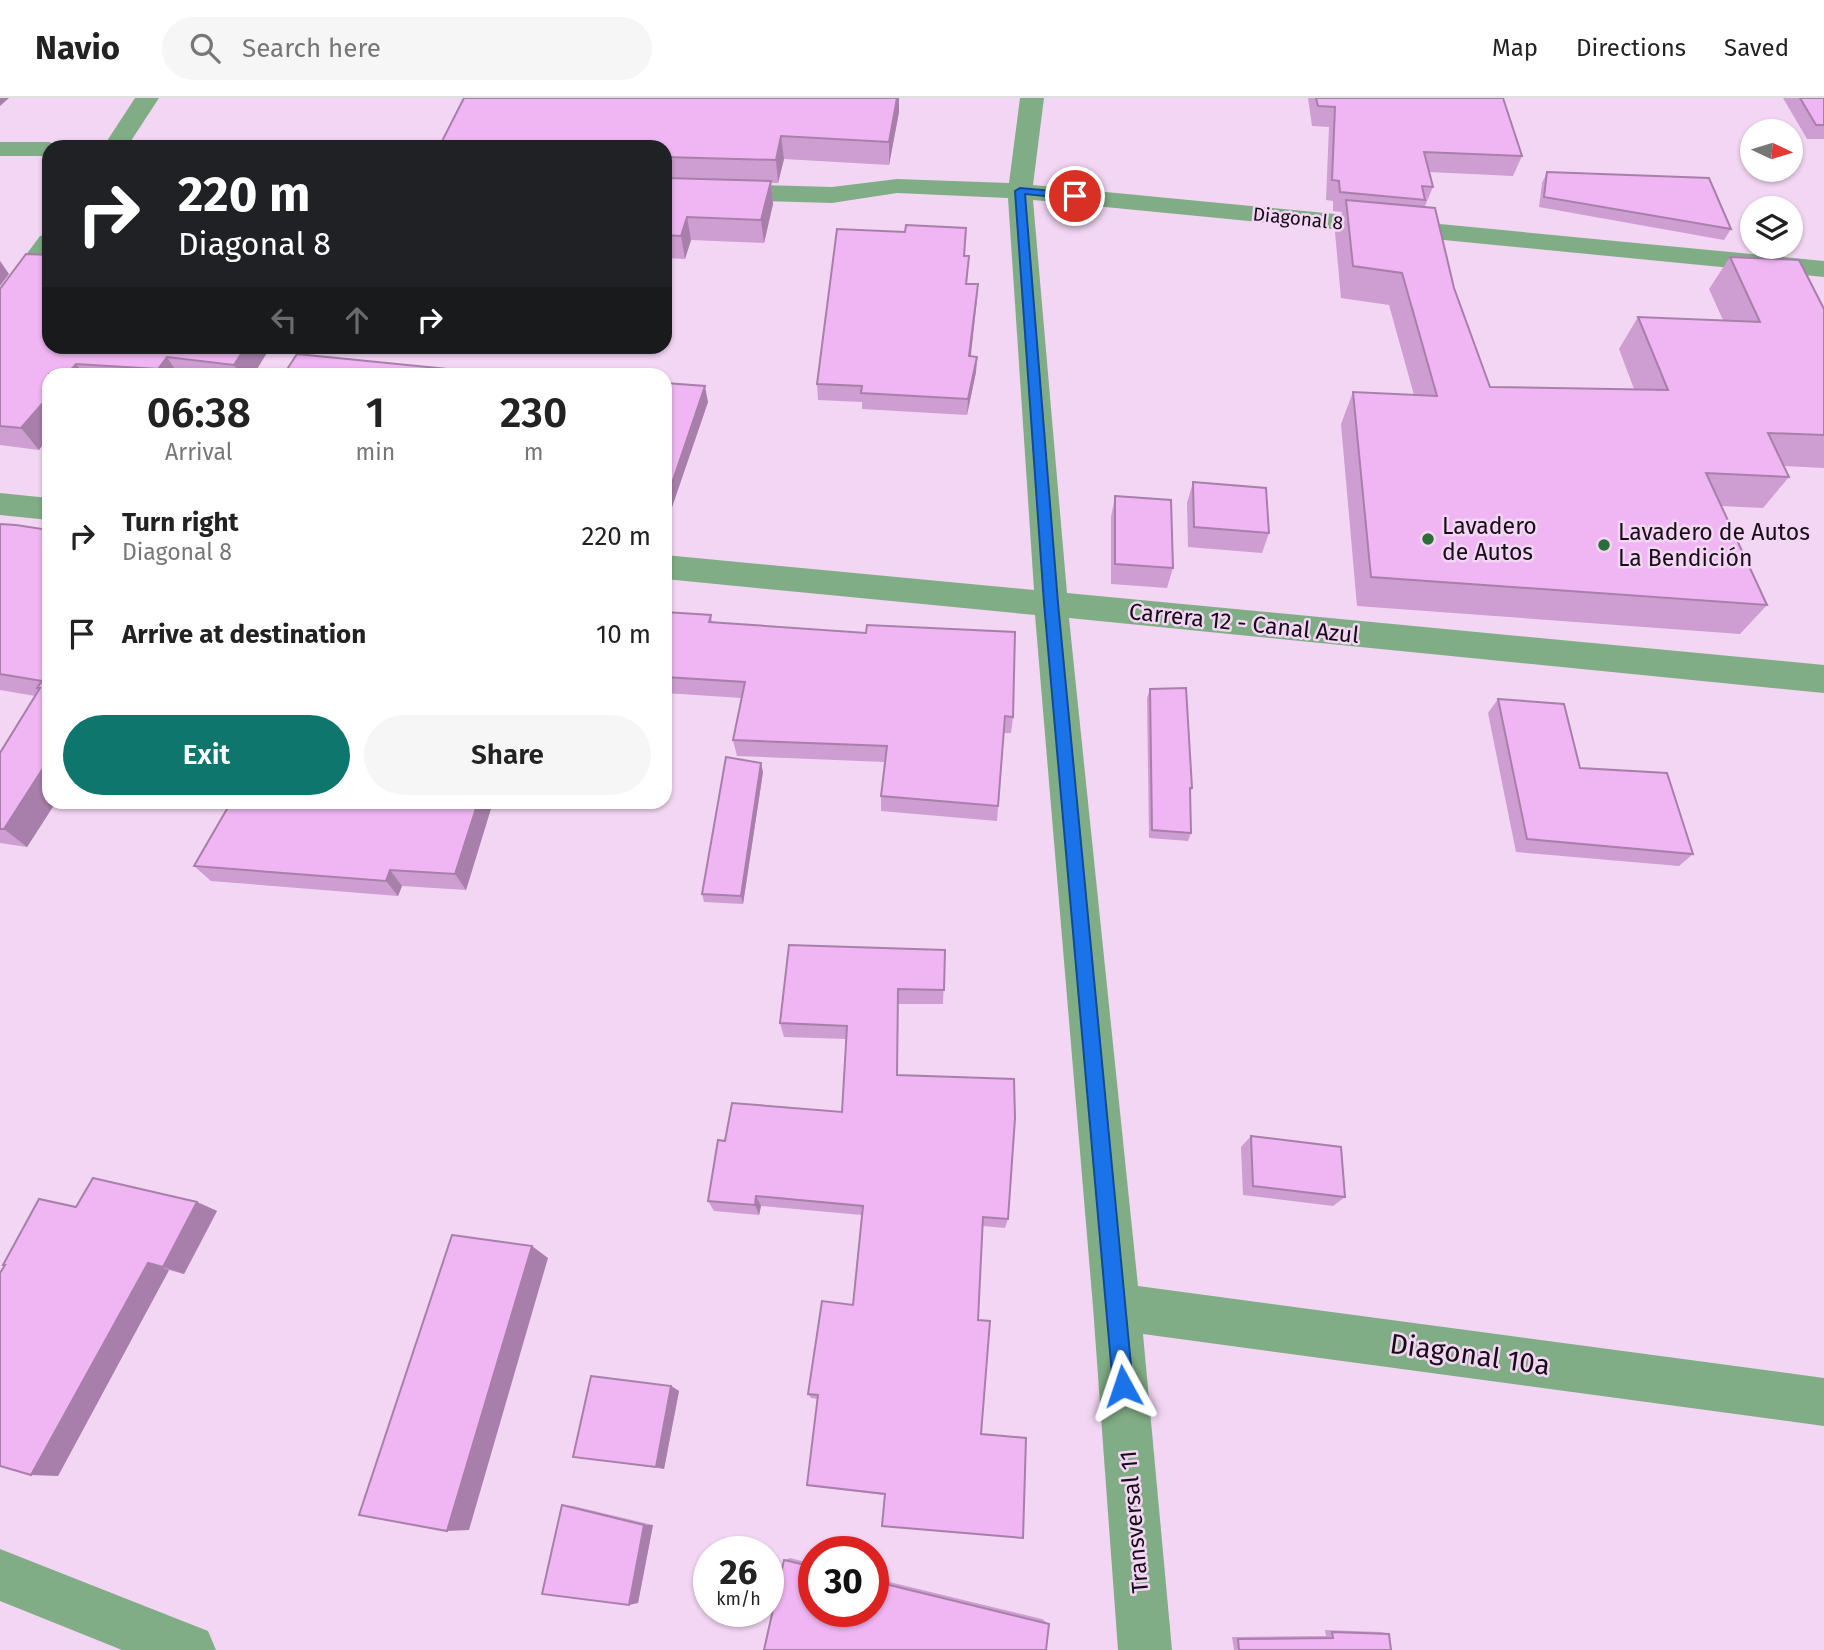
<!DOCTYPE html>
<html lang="en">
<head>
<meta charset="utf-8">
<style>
	:root { --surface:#fff; --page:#f6f6f6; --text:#222; --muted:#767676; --line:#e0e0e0; --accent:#0f766e }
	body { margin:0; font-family:"Fira Sans",sans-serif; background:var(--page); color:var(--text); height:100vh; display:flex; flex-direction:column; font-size:26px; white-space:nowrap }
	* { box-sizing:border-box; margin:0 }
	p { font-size:23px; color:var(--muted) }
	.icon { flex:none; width:38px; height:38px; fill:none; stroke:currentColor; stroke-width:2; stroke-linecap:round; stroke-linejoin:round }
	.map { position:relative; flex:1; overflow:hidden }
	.panel { position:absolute; left:42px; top:270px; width:630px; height:441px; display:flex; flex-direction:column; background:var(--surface); border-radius:21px; box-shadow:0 2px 5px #0004 }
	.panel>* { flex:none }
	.guide { position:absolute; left:42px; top:42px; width:630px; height:214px; border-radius:21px; box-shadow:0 2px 5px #0004; background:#202124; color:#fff; overflow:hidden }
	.needle { width:46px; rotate:94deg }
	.fabs { position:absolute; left:1740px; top:21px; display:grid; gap:14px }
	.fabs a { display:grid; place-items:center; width:63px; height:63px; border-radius:50%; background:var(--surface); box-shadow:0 2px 5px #0004; font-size:35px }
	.speed { position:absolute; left:693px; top:1438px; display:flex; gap:14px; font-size:35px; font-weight:700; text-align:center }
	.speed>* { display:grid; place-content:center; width:91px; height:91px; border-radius:50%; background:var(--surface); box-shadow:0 2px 5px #0004; line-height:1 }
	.speed small { font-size:18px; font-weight:400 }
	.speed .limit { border:10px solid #d22; background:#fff; color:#111 }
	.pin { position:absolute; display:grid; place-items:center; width:60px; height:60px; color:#fff; margin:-30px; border:4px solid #fff; border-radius:50%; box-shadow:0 2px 7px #0007 }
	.me { position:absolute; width:77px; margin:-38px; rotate:355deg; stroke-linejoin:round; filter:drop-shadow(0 0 5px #0008) }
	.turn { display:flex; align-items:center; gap:24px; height:147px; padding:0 21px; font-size:32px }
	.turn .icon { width:91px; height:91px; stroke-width:2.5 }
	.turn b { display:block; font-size:49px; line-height:60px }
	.lanes { display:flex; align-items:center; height:66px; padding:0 21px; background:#0003; justify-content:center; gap:35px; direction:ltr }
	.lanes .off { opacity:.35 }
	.eta { display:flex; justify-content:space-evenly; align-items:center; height:119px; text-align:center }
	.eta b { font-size:42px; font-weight:600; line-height:49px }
	.primary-button { display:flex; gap:14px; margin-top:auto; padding:14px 21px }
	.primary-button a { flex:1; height:80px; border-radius:42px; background:var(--accent); color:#fff; font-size:28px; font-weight:600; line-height:80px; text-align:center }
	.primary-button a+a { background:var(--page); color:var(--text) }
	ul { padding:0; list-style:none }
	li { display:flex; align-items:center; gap:21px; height:98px; padding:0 21px }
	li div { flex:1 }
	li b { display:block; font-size:26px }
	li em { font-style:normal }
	header { display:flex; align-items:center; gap:42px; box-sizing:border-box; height:98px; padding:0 35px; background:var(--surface); border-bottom:2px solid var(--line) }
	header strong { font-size:33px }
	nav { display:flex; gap:38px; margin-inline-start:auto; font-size:24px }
	.search { width:490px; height:63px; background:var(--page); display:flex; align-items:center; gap:18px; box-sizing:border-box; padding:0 24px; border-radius:38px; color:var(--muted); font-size:26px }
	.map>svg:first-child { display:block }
</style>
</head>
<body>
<header>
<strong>Navio</strong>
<div class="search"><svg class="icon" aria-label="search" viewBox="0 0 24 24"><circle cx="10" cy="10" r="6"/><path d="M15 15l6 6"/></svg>Search here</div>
<nav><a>Map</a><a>Directions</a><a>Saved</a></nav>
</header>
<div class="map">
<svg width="1824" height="1552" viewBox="0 0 1824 1552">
	<rect width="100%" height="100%" fill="#f3d6f3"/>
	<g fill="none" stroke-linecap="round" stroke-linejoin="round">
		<path fill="#81ad86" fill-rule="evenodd" d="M135 0H159L127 49H103Z
			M1020 0H1044L1033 87 1824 163V179L1033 102 1067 495 1824 567V595L1069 520 1138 1188 1824 1280V1328L1143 1236 1172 1552H1118L1093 1209 1035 517 665 481V457L1034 492 1008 100 897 95 832 105 665 100V84L832 89 897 81 1009 85Z
			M0 44H49L60 49H49V58H0Z
			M49 136V162L10 217 0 219V192L40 138Z
			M0 395 49 400V422L0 417Z
			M0 1451 208 1533 216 1552H122L0 1503Z"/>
	</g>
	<path fill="#ce9dd1" d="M1308 0H1503L1522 58 1513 78 1429 74 1433 89 1425 108 1422 109 1454 190 1490 289 1634 291 1619 251 1638 219 1723 222 1709 191 1730 159 1824 211V370L1784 368 1789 379 1763 410 1721 408 1767 507 1740 536 1357 508 1341 326 1353 294 1414 297 1389 207 1341 200 1335 134 1342 114 1333 113V103L1326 102 1329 29 1312 28Z
		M1783 0H1824V41H1807Z
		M899 14 889 67 784 61 778 85H771L773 106 764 145 691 142 685 161 665 160V49Z
		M1547 74 1731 131 1724 142 1539 109 1542 85Z
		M965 158H969L967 186H978L970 258 977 259 976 274 967 317 862 311V304L818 302 817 286Z
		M0 191 271 248 254 276H49L39 352 0 347Z
		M665 286 708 304 672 409 665 408Z
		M1193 384 1269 435 1262 455 1188 449 1187 405Z
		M1115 398 1173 470 1167 490 1111 486V419Z
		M0 426 49 432V704H56L27 749 0 745V655L35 598 0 592Z
		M665 514 711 517 712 524 1013 619 1011 635H1004L997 723 881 713V698L885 664 737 658 733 642 742 600 665 595Z
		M1150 591 1192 690 1190 695 1191 735 1188 743 1149 740 1147 600Z
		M1498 601 1580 670 1693 756 1679 768 1516 754 1488 615Z
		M763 674 743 806 704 804 702 796Z
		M493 704 466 792 402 788 398 798 211 783 194 768Z
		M945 852 943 906H898L897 977 1008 1121 1005 1130 983 1128 885 1397 811 1388 807 1387 817 1301 811 1300 808 1296 853 1207 862 1117 761 1108 759 1117 714 1113 708 1103 725 1043 842 1014 846 941 784 939 780 925Z
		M1251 1038 1345 1099 1333 1108 1243 1097 1241 1049Z
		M197 1104 217 1113 184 1176 169 1172 58 1378 76 1109Z
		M671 1288 679 1293 664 1371 573 1359Z
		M562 1407 573 1408 653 1427 638 1505Z
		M790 1460 814 1466V1514H873V1480L1042 1521 1049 1526 1046 1552H764L784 1462Z
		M1325 1532 1381 1534 1389 1536 1391 1552H1234L1232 1539 1326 1538Z"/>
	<path fill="#a87faa" d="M0 0H9L0 8Z
		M897 0H899V14L889 67V44Z
		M781 38 784 61 778 85 776 62Z
		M771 83 773 106 764 145 761 122Z
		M687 119 691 142 685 161 681 138Z
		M0 163 9 176 0 188Z
		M978 186 977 202 969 274V258Z
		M246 248H271L254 276H240L234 267Z
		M167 259 178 276H161L158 271Z
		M977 259 976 274 967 317 968 301Z
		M76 266 84 276H67Z
		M705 288 708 304 672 409 669 394Z
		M49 298V339L39 352 21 330Z
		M49 661V704H56L27 749 4 731Z
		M761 665 763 674 743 806 741 798Z
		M478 704H493L466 792 455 776Z
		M390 772 402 788 398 798 386 783Z
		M756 1098 761 1108 759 1117 755 1107Z
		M197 1104 217 1113 184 1176 163 1169Z
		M532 1148 548 1160 469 1432 447 1433Z
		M148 1165 169 1172 58 1378 31 1377Z
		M671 1288 679 1293 664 1371 656 1369Z
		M644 1427H653L638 1505 629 1507Z"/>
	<path fill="#f0b6f3" stroke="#a87faa" stroke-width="2" d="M464 0H897L889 44 781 38 776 62 665 59V49H439Z
		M1316 0H1503L1522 58 1424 54 1433 89 1422 88 1425 102 1340 94 1339 83 1332 82 1335 9 1318 8Z
		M1800 0H1824V27H1816Z
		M1547 74 1709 80 1731 131 1544 99Z
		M665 80 771 83 761 122 687 119 681 138 665 137Z
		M1346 102 1435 110 1454 190 1490 289 1668 292 1638 219 1760 224 1730 159 1799 162 1824 211V337L1768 335 1789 379 1706 375 1767 507 1371 479 1353 294 1437 298 1402 175 1353 168Z
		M906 127 966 130 964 158H969L966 186H978L969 258 977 259 968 301 861 295 862 288 817 286 837 131 905 134Z
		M26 156 49 157V248H246L234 267 167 259 158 271 76 266 67 276H49V298L21 330 0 328V191Z
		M297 256 448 271 444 276H284Z
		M665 285 705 288 669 394 665 393Z
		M1193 384 1266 390 1269 435 1194 429Z
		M1115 398 1171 402 1173 470 1115 466Z
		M0 426 16 427 49 432V661L4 731H0V655L40 590H37L42 583 0 576Z
		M665 514 711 517 709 524 866 535 867 527 1015 534 1013 619 1005 618 998 708 881 698 887 648 733 642 745 584 665 579Z
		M1186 590 1192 690H1190L1191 735 1152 732 1150 591Z
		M1498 601 1564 606 1580 670 1667 675 1693 756 1527 741Z
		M726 659 761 665 741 798 702 796Z
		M231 704H478L455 776 390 772 386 783 194 768Z
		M789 847 945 852 944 892 898 891 897 977 1014 981 1015 1020 1008 1121 983 1119 978 1222 990 1223 981 1336 1026 1340 1023 1440 882 1428 885 1396 807 1387 818 1297 808 1296 822 1203 853 1207 863 1108 756 1098 755 1107 708 1103 718 1042 725 1043 732 1005 842 1014 847 928 780 925Z
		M1251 1038 1341 1049 1345 1099 1253 1088Z
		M93 1080 197 1104 163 1169 148 1165 31 1377 0 1368V1175L5 1167H3L39 1101 76 1109Z
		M452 1137 532 1148 447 1433 359 1417Z
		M591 1278 671 1288 656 1369 573 1359Z
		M562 1407 644 1427 629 1507 542 1496Z
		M784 1462 814 1469V1514H873V1483L1049 1526 1046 1552H764Z
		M1332 1534 1389 1536 1391 1552H1239L1238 1541 1333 1540Z"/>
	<path fill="#1a73e8" stroke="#114b97" stroke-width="2" d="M1020 90 1075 95 1080 98 1075 101 1025 96 1058 505 1133 1288 1130 1295 1123 1298 1116 1295 1113 1288 1044 505 1015 93Z"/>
	<g fill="#2b6e39" stroke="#f3d6f3" stroke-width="2.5">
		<circle cx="1428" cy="441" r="7"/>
		<circle cx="1604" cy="447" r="7"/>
	</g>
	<g text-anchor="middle" stroke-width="5" stroke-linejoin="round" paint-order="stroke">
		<g font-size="19" fill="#160d17" stroke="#f3d6f3">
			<text transform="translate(1298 120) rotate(6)" y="7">Diagonal 8</text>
		</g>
		<g font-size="23" fill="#160d17" stroke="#f3d6f3" text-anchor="start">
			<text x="1442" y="436">Lavadero<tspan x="1442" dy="26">de Autos</tspan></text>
			<text x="1618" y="442">Lavadero de Autos<tspan x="1618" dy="26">La Bendición</tspan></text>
		</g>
		<g font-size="23" fill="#160d17" stroke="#f3d6f3">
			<text transform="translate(1244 525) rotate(6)" y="8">Carrera 12 - Canal Azul</text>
			<text transform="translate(1134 1424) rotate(-95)" y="8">Transversal 11</text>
		</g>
		<g font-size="28" fill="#160d17" stroke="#f3d6f3">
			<text transform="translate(1470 1256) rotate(8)" y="10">Diagonal 10a</text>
		</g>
	</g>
</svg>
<div class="fabs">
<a><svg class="needle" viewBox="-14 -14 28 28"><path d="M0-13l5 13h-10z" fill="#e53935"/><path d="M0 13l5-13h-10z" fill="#767676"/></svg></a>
<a><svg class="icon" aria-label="layers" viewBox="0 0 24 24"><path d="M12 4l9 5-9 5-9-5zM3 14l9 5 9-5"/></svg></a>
</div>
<div class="speed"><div>26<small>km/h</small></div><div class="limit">30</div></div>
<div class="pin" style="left:1075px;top:98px;background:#d93025"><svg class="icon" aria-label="arrive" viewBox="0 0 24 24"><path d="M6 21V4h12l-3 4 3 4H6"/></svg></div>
<svg class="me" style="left:1123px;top:1288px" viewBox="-20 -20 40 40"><path d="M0-17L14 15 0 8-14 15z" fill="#1a73e8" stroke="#fff" stroke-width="4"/></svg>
<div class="guide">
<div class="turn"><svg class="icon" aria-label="right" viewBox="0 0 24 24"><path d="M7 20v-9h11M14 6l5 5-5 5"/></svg><div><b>220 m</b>Diagonal 8</div></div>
<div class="lanes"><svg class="icon off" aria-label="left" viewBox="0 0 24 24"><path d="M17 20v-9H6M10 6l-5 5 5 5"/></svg><svg class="icon off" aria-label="ahead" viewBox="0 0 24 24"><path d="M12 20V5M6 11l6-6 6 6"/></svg><svg class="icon" aria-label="right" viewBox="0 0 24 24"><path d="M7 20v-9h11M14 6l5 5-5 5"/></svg></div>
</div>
<section class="panel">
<div class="eta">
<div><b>06:38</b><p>Arrival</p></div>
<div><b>1</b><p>min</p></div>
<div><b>230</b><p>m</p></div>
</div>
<ul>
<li><svg class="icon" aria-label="right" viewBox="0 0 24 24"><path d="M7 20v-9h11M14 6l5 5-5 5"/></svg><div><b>Turn right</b><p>Diagonal 8</p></div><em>220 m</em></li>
<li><svg class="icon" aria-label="arrive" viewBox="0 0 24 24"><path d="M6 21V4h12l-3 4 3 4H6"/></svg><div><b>Arrive at destination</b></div><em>10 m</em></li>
</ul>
<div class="primary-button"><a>Exit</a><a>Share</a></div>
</section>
</div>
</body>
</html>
